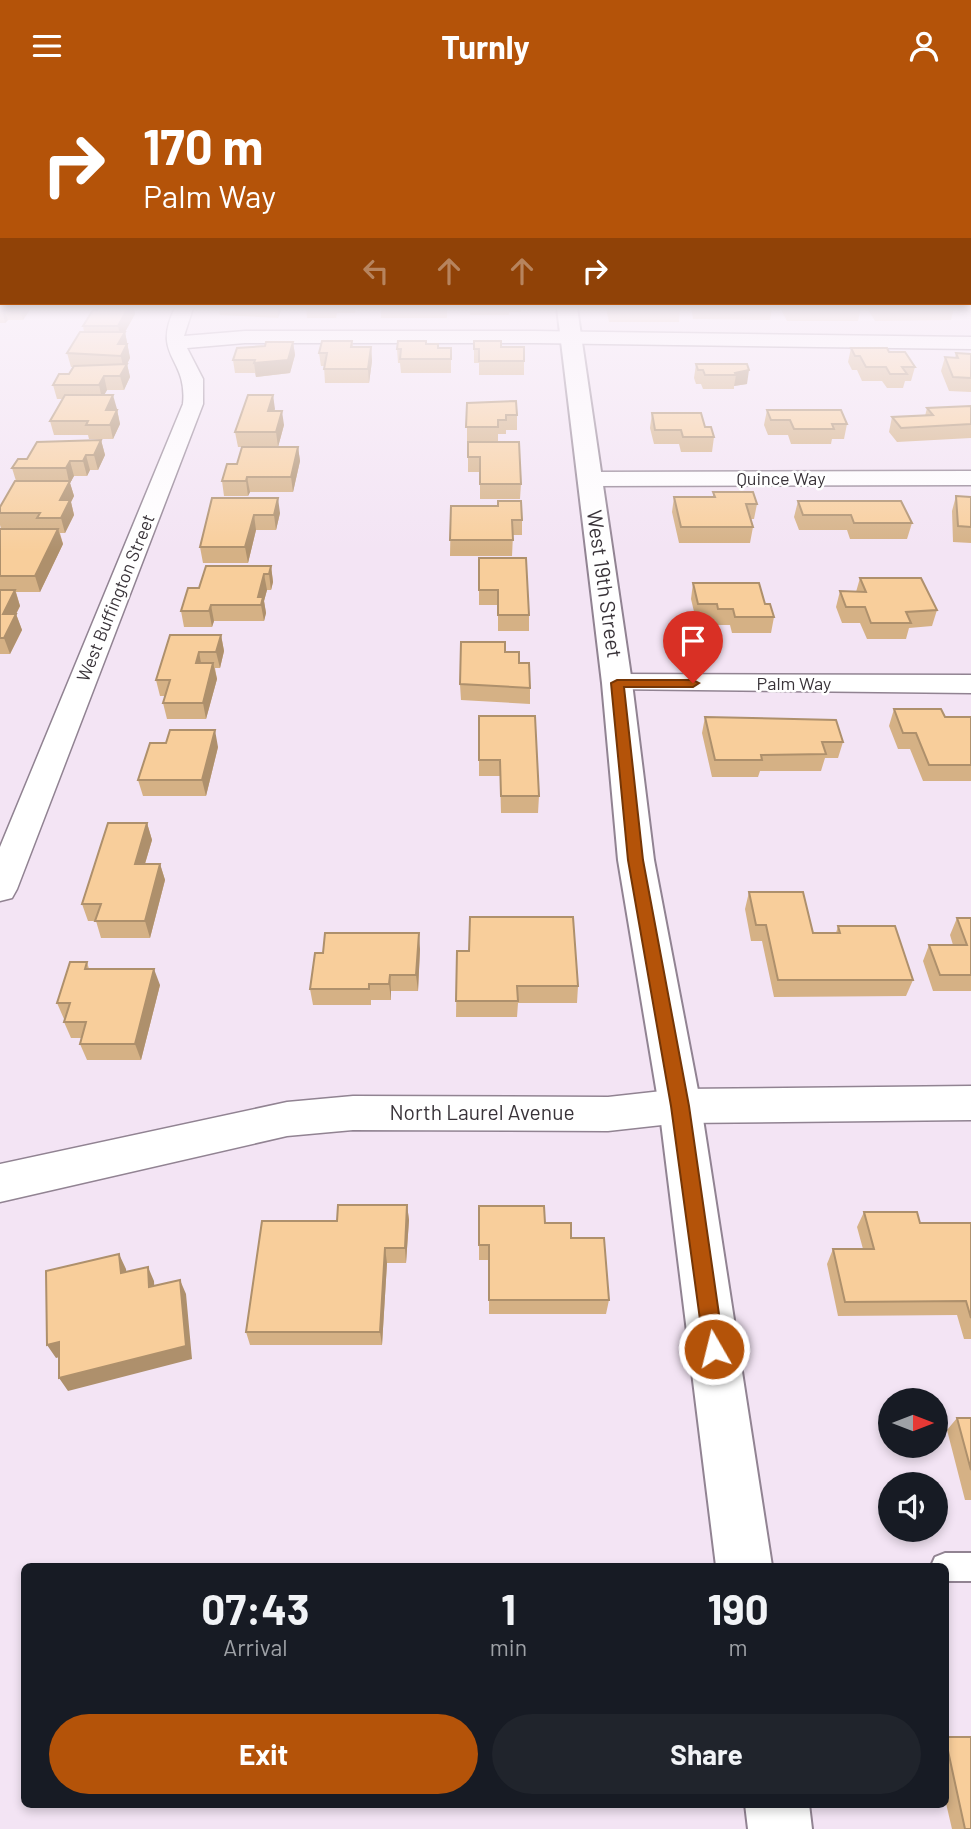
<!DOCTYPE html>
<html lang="en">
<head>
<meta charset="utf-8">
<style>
	:root { --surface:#171b24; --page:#20242c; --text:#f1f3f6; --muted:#9ea1a6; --accent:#b45309 }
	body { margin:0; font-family:Barlow,sans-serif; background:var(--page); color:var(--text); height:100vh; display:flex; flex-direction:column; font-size:26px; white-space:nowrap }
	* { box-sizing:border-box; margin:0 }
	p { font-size:23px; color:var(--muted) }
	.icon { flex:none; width:38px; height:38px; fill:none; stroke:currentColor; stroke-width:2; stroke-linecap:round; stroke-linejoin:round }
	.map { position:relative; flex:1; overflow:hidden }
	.sheet { position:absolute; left:21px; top:1472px; width:928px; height:245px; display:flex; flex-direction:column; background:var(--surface); border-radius:10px; box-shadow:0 4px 10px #0003 }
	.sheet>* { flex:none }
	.top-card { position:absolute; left:0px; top:0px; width:971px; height:214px; box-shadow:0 4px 10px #0003; background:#b45309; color:#fff; overflow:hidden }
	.needle { width:46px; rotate:90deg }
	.buttons { position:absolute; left:878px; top:1297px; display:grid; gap:14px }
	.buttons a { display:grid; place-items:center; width:70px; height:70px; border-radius:50%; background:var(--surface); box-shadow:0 4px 10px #0003; font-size:35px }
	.pin { position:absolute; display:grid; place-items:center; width:60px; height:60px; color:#fff; margin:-72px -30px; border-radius:50% 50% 50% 0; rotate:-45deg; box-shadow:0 0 7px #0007 }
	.pin .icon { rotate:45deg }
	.me { position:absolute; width:77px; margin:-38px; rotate:352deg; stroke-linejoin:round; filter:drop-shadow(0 0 5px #0008) }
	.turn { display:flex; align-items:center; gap:24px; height:147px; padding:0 28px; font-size:32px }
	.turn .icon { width:91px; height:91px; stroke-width:2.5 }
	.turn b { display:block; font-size:49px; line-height:60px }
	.lanes { display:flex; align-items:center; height:66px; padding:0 28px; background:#0003; justify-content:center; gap:35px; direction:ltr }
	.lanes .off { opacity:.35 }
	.eta { display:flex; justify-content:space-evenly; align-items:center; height:119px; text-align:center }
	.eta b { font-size:42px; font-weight:700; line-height:49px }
	.button { display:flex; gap:14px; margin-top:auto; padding:14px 28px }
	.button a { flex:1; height:80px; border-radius:42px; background:var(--accent); color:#fff; font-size:28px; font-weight:700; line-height:80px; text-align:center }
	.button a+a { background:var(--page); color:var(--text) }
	header { display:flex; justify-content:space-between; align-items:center; height:91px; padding:0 28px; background:var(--accent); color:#fff; font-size:32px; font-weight:700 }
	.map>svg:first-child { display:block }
</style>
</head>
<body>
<header><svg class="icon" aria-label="menu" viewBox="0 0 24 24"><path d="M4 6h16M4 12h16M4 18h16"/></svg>Turnly<svg class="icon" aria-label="person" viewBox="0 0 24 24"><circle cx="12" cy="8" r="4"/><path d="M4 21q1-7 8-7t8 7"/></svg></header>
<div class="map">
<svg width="971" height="1738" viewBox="0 0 971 1738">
	<rect width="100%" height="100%" fill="#f3e4f4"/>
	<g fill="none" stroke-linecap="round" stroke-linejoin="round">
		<defs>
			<path id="service" d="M945 1462H971V1490H945V1475H931L935 1466Z"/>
			<path id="minor" d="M175 217H193L184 245 245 240H534L971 246V258L534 252H245L187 257 203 288V313L17 798 12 807 0 810V756L183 313C188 266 151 266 175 217Z
				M971 380V394L591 395 583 393 579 388 583 383 591 381Z
				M617 583 971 584V602L607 598 603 592 607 586Z
				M971 995V1029L680 1032 608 1040 353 1039 287 1045 0 1111V1073L287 1011 353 1005 608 1006 680 998Z"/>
			<path id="secondary" d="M557 217H577L632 592 654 769 701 1015 772 1475H716L659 1015 618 769 602 592Z
				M745 1713H809L812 1738H748Z"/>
		</defs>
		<use href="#service" stroke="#918392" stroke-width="4"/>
		<use href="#minor" stroke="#918392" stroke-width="3"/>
		<use href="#secondary" stroke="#918392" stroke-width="4"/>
		<use href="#service" fill="#fff" fill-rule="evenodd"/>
		<use href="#minor" fill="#fff" fill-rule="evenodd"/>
		<use href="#secondary" fill="#fff" fill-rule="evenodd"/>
	</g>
	<path fill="#d5b185" d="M0 217H31L23 229H8L5 232H0Z
		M219 217H282L278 227 220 224Z
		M306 217H356L355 222H337L336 227H307Z
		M381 217H447V227H381Z
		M470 217H521V221H509V224H470Z
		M606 217 680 218 679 231H609Z
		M691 217H772L770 229 693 228Z
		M780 217H861L858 230H787Z
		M867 217H954L951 229 875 230Z
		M135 223 125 241 130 267 127 273 130 286 124 299H107L104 304 117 318 120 333 113 348H89L88 344H54L50 330 62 308H57L53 294 69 283 74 276H71L67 262 84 241 83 235Z
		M352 250 353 256H371L372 270 369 292H325L324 275H321L319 262Z
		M474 250 501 256 524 270V284H479V272H474Z
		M293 251 295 264 290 282 256 286 255 282H235L233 269 265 255Z
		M426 253 438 257H451V282H401L400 272H398L397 258Z
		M851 257 889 261 915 276 911 290H905L903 297H887L882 290H862L857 279H852L848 271Z
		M956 262 971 263V301L949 300 941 280 945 266 955 267Z
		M696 273H747V293L734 295V298H703L701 293H696L694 287Z
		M273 304 274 320 284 334 278 356H298L300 370 293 401H250L248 405H224L222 390 237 373 242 356H238L235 341Z
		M467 312 517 324V339H506V343H498V350H467Z
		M971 315V347L897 351 889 341 892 326 925 325 927 317Z
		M767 319 847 333 844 348H832L831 353H791L788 344H768L764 334Z
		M652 322 705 336 714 346 712 361H681L679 353H654L650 337Z
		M101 349 105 364 98 379H90L87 385H74L70 392 74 405 71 411 74 424 65 442H60L63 453 40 501H16L20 515 16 523 22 539 10 563H0V438H1L0 434V416L16 390 12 377 27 368Z
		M468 351 521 393 520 408H480V381H468Z
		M713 401 757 413 754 428H751L753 436 750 452H679L672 421 674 406H713Z
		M956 405 971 406V452L953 451 952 420Z
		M212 407 280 422 276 439H256L248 472H203L200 456Z
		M798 410 912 432 907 448H850L847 439H799L794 426Z
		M451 415 522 429V444H513L512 465H450Z
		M479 467 529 524V540H498V514H479Z
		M271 475 273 491 271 499H267L264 510 266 522 264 530H214L212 536H184L181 520 199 497Z
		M860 487 937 519 932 535 909 537 906 548H867L860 532H842L836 516 840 500 856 501Z
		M693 492 765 513 774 526 771 542H732L730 534H716L715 529H696L691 508Z
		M221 544 224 560 220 577H215L217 588 206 628H167L163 612 165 605H160L156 589Z
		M505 561 519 572 530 597V613L461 609 460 593Z
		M894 618 945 626H971V690H923L910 658H898L889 635Z
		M479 625 539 705 538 722H501L500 685H479Z
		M705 626 843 651 838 667H825L821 680H760L758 686H712L702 642Z
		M218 656 206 705H143L138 689Z
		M147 732 152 749 145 773H160L165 789 150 847H101L96 830H88L82 813Z
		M749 801 813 842H836L838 835 913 889 906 905 774 906 762 850H751L745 818Z
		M957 827H971V900H933L923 870 929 854H953L950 844Z
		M420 858 418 900H391V909H371V914H313L310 898Z
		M457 860 578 895 577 912H518L517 926H456Z
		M87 871 89 878 160 894 141 969H87L80 953 82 947H71L64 931 65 928H64L57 912Z
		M407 1114 409 1129 406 1172H387L382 1254H250L246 1241 337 1130Z
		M479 1115 545 1132 609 1209 606 1223H489V1169H479Z
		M864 1121 920 1132H971V1248H964L957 1224 838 1225 827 1173 833 1158H863L857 1136Z
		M957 1327H971V1409H965L947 1339Z
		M945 1646 971 1738H952L945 1708Z"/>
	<path fill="#ae906c" d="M3 217H4L8 229 5 232 2 218Z
		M20 217H31L23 229Z
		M128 217H134L135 223 125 241 130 267 127 273 130 286 124 299 120 285 124 279 118 253 121 248 118 235Z
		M277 217H282L278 227Z
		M293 251 295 264 290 282 256 286 254 272Z
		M371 256 372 270 369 292 368 278Z
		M749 279 747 293 734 295 736 284 735 282Z
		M104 285 107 299 102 308 99 294Z
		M113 304 117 318 109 333 106 319Z
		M273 304 275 318 270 334 268 320Z
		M117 319 120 333 113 348 110 334Z
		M282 320 284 334 278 356 276 341Z
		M101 349 105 364 98 379 94 364Z
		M298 356 300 370 293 401 291 386Z
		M86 364 90 379 87 385 83 370Z
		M70 370 74 385 70 392 74 405 71 411 74 424 65 442 61 427 60 409 69 391 66 377Z
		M247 386 250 401 248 405 246 390Z
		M278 407 280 422 276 439 274 424Z
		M254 424 256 439 248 472 245 456Z
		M58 438 63 453 40 501 35 485Z
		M271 475 273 491 271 499 269 483Z
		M264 483 267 499 264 510 266 522 264 530 261 514 258 506Z
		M15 499 20 515 16 523 22 539 10 563 4 547 3 523Z
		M211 514 214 530 212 536 209 520Z
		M221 544 224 560 220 577 216 561Z
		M199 561 202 577 196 572Z
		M213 572 217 588 206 628 203 612Z
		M215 639 218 656 206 705 202 689Z
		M147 732 152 749 140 789 135 773Z
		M160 773 165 789 150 847 145 830Z
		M419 842 420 858 418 900 416 884Z
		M154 878 160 894 141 969 135 953Z
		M390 884 391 900V909L389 893Z
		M407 1114 409 1129 406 1172 405 1157Z
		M385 1157 387 1172 382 1254 380 1241Z
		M119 1163 126 1178 128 1197 121 1182Z
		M148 1176 154 1190 155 1210 149 1196Z
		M180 1189 186 1203 192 1268 68 1300 59 1287Z
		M59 1251 67 1264 56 1267 47 1254Z"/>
	<path fill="#f8ce9b" stroke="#ae906c" stroke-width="2" d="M98 217H128L118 235H83L93 219H97Z
		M609 217H680V218H609Z
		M80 241H125L118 253H127L121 265 67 262Z
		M322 250H352L351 256H371L368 278H324L327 262H319Z
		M398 250H426V253H438V257H451V268H400L401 258H397Z
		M474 250H501V256H524V270H479V258H474Z
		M266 251H293L288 269 254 272 255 269H233L237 257 265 255Z
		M851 257H887L889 261H905L915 276H902L907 283H890L886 276H866L860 265H855Z
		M956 262 971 263V287L953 286 945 266 958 267Z
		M127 273 120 285H104L99 294H53L59 283H69L74 275Z
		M696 273H747L749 279 735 282 736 284H705L703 279H698Z
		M65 304H113L106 319H117L110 334H86L88 330H50Z
		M248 304H273L268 320H282L276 341H235Z
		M516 310 517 324H506V329H498V336H466L467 312Z
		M971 315V333L901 337 892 326 933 324 927 317Z
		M767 319H841L847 333H832L834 338H794L790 329H771Z
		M652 322H701L705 336H711L714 346H683L681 339H655Z
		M101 349 94 364H86L83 370H70L66 377H12L18 368H27L37 351Z
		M468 351H519L521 393H480V366H468Z
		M242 356H298L291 386H247L246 390H222L227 373H237Z
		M15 390H70L60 409H70L61 427H37L40 422H0V416Z
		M713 401H753L757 413H746L753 436H681L674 406H715Z
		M956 405 971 406V436L958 435Z
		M212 407H278L274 424H254L245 456H200Z
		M498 410H521L522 429H512L513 449H450L451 415H498Z
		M798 410H901L912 432H854L851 424H803Z
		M0 438H58L35 485H0Z
		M479 467H526L529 524H498V499H479Z
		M206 475H271L269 483H264L258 506H263L261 514H211L209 520H181L188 497H199Z
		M860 487H921L937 519 906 521 911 532H871L865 516H846L840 500 866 501Z
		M693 492H759L765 513H770L774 526H735L733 518H718L717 513H698Z
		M0 499H15L3 523H16L4 547H0Z
		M170 544H221L216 561H199L196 572H213L203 612H163L170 589H156Z
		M461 551H505V561H519V572H529L530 597 460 593Z
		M894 618H941L945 626H971V674H929L916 642H903Z
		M479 625H535L539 705H501L500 669H479Z
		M705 626 836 629 843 651H822L826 663 761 664 762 669H715Z
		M170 639H215L202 689H138L150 652H166Z
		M108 732H147L135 773H160L145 830H95L101 813H82Z
		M749 801H803L813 842H840L838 835H895L913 889H778L766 834H756Z
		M470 826H573L578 895H517L518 910H456L457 860H469Z
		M957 827H971V884H940L929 854H967Z
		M325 842H419L416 884H390L389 893H369V898H310L315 862H323Z
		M70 871H87L85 878H154L135 953H80L86 931H64L70 912H57Z
		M338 1114H407L405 1157H385L380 1241H246L262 1130H337Z
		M479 1115H544L545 1132H571V1147H604L609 1209H489V1154H479Z
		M864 1121H917L920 1132H971V1227L966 1210 845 1211 833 1158H874Z
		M119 1163 121 1182 148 1176 149 1196 180 1189 186 1255 59 1287V1251L47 1254 46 1180Z
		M957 1327H971V1379Z
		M945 1646H971V1738H965Z"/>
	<linearGradient id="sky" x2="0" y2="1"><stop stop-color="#87beee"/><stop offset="0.47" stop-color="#faf3fa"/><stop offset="1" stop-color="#faf3fa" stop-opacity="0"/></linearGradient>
	<rect width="971" height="461" fill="url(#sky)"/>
	<path fill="#b45309" stroke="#753606" stroke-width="2" d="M617 589H693L699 592 693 596H624L643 769 689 1015 724 1258 721 1266 714 1268 707 1266 704 1258 671 1015 628 769 611 592Z"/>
	<g text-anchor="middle" stroke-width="5" stroke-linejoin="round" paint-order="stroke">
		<g font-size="18" fill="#393339" stroke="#fff">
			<text x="781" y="394">Quince Way</text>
			<text transform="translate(116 507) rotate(-68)" y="6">West Buffington Street</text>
			<text x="794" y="599">Palm Way</text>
		</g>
		<g font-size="21" fill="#393339" stroke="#fff">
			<text transform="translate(604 493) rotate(82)" y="7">West 19th Street</text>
			<text x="482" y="1029">North Laurel Avenue</text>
		</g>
	</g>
</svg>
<div class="buttons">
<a><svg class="needle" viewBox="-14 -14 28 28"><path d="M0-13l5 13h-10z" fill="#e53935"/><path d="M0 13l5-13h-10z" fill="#9ea1a6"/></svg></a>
<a><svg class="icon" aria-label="sound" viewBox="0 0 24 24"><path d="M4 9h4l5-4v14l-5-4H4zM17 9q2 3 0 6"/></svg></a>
</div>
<div class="pin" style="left:693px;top:592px;background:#d93025"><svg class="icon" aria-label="arrive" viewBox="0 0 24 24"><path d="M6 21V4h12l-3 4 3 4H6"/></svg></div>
<svg class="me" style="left:714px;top:1258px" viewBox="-20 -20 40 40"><circle r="17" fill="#b45309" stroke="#fff" stroke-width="3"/><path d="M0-11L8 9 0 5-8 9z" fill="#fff"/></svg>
<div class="top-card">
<div class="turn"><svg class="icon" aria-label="right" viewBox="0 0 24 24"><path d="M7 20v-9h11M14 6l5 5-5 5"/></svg><div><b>170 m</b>Palm Way</div></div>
<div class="lanes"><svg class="icon off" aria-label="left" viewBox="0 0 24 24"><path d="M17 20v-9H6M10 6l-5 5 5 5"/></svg><svg class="icon off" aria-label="ahead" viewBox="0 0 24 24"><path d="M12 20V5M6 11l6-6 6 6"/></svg><svg class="icon off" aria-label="ahead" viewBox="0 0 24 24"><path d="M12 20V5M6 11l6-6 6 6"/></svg><svg class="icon" aria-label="right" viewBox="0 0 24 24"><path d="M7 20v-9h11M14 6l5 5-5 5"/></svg></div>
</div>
<section class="sheet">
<div class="eta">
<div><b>07:43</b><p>Arrival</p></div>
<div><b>1</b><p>min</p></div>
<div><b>190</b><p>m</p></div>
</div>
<div class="button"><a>Exit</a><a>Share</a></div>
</section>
</div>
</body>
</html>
